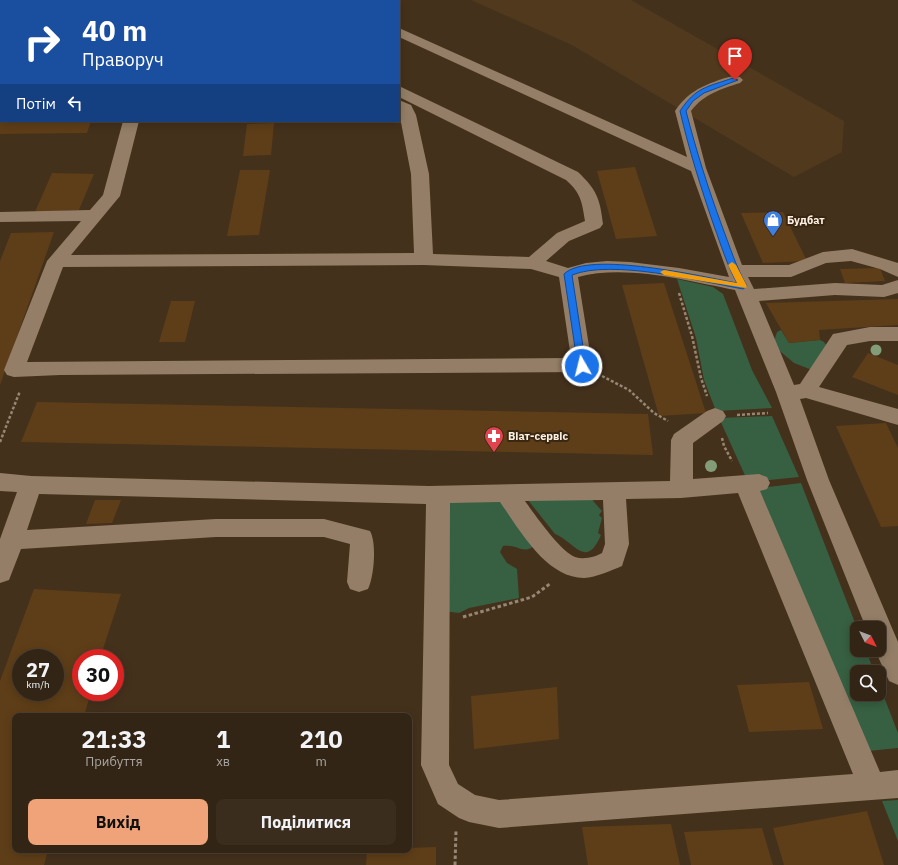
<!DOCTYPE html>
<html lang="uk">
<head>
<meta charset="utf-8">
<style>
	:root { --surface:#332515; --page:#3b2d1e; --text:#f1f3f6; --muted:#a9a5a0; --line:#4e4234; --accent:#f0a378 }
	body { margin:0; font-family:"IBM Plex Sans",sans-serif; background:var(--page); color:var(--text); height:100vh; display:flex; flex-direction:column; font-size:15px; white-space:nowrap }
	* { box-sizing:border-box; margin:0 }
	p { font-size:13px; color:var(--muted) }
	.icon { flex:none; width:22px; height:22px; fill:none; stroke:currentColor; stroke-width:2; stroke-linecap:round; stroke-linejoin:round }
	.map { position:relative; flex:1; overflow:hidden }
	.side { position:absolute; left:12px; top:713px; width:400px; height:140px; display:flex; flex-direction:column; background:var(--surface); border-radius:8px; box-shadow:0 2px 10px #0003,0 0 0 1px var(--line) }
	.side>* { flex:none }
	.banner { position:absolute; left:0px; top:0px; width:400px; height:122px; box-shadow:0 2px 10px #0003,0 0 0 1px var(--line); background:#1a4fa0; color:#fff; overflow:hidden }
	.needle { width:26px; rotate:132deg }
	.controls { position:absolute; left:850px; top:621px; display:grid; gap:8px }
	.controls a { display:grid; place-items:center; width:36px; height:36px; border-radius:8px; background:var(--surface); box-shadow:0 2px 10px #0003,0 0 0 1px var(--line); font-size:20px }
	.speed { position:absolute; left:12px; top:649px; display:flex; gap:8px; font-size:20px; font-weight:700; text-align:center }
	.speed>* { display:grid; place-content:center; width:52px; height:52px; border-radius:50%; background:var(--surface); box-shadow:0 2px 10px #0003,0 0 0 1px var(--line); line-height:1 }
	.speed small { font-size:10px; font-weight:400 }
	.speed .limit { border:6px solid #d22; background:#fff; color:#111 }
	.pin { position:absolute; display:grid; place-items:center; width:34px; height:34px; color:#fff; margin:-41px -17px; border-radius:50% 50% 50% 0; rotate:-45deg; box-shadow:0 0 4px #0007 }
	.pin .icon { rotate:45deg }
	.me { position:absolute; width:44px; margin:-22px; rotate:352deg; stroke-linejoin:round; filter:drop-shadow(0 0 3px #0008) }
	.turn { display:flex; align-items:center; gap:14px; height:84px; padding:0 16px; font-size:18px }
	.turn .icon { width:52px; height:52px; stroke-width:2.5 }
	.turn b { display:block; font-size:28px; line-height:34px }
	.then { display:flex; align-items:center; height:38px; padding:0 16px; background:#0003; gap:8px; font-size:15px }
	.eta { display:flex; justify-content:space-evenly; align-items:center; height:68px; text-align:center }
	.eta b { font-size:24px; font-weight:800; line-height:28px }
	.primary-button { display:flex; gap:8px; margin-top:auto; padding:8px 16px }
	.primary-button a { flex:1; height:46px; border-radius:8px; background:var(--accent); color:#111; font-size:16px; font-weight:800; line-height:46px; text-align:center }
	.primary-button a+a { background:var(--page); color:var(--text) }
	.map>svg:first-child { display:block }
</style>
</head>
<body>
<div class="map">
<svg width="898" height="865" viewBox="0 0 898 865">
	<rect width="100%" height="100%" fill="#44311c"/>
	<path fill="#51391e" d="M471 0H631L844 121 842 152 794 177 572 45Z"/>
	<path fill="#375f41" d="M677 279 713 287 723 294 752 370 772 408 716 411 704 380 696 338Z
		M781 330 789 343 820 340 824 342 827 346 812 370 794 363 775 347V338L777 332Z
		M772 416 799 477 748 482 719 418Z
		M801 483 857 628V650H866L874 672H857V694H879V684L898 733V748L868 751 752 489Z
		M587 494 602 511 599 515 602 518 598 533 601 535C586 570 575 542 555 534L524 495Z
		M504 497 538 543C522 557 521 544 503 546L500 552 507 563 517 569 519 598 469 608 459 613 443 611 444 503Z
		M898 800V841L882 801Z"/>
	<path fill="#5e3e18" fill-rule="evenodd" d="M0 121H91L87 133 0 134Z
		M274 123 271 155 243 156 247 124Z
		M635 167 657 236 616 239 597 171Z
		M240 170H270L259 235 227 236Z
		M52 173 94 174 79 210 35 212Z
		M783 212 807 261 763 263 741 213Z
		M54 232 0 385V261L11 233Z
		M880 268 885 281 845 283 840 269Z
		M664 283 706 413 659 416 622 285Z
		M898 299V325L819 330 820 340 789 343 766 303Z
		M171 301H195L185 342H159Z
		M868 353 898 365V395L852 377Z
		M37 402 648 414 653 455 21 442Z
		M886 423 898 448V526L881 527 836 426Z
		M95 500H121L112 523 86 524Z
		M34 589 121 594 100 658H81V692H91L84 716H15V850H48L44 865H0V681ZM21 658H55V692H21Z
		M809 682 823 729 749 732 737 685Z
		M557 687 559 739 474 749 471 696Z
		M867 811 884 865H784L773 828Z
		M671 824 680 865H588L582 827Z
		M762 828 773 865H691L684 832Z
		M436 847V865H366L367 850H409V848Z"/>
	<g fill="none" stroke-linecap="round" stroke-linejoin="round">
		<path stroke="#968674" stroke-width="2.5" stroke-dasharray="3 2" stroke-linecap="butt" d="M679 293 692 336 701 378 707 396
			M602 376 629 390 654 413 668 421
			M737 415 768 413
			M722 438 724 446 732 461
			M0 442 20 391"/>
		<path stroke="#968674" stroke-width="3" stroke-dasharray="3.5 2.5" stroke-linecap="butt" d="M463 617 532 597 551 583
			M455 865 456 831"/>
		<path fill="#947e67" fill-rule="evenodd" d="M8 0H22L7 1Z
			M137 0H151L152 1H138Z
			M321 0H336L337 1H322Z
			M399 28 687 157 675 111C687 93 701 86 722 79 728 77 733 75 740 77L743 80 740 83C721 89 704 94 691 111L706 168 742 265H789L823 252 852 249 898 263V277L880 269 851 261 826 263 791 277H748L754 289 835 283 882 285 898 280V293L884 297 835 295 759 301 794 385 800 384 833 334 870 327H898V341H870L847 345 819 387 898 409V425L806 398 800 399 829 480 898 642V685L889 681 875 650H879V628H866L807 480 776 392 735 290C688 281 626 264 578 277L592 365 589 370 582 372 60 375 14 377 7 375 4 370 47 261 81 221 0 222V212L90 210 103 195 123 121H139L120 196 71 255 414 253 411 174 399 112V100L411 105 416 115 429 174 433 254 529 257 557 233 585 221C582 202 581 193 566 180L399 97V86L578 172C597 190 600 199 603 224L600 228 569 241 546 261 568 268 586 263 607 261 630 262 679 268 729 277 691 171 399 37ZM424 265 531 269 559 277 571 358 27 362 63 267Z
			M0 91H1V101H0Z
			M715 408 723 411 726 416 723 421 693 443V479L759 474 767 477 770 483 767 489 760 491 880 772 898 770V798L499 828 469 822 459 818 438 804 421 765 426 504 39 494 27 530 216 519H324L370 531C377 543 374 577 368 589L359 592 350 589 347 582 350 544 324 537H216L21 549 9 580 0 583V539L17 492 0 491V473L31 476 429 486 670 481 671 440 674 434 707 411ZM738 493 853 774 499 800 475 795 458 784 449 765 450 503 500 502C519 529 546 578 584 578 597 577 610 571 622 566L629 544 626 499 681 498ZM603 500 605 544 602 553C595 557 584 560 575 557 560 551 535 515 525 501Z"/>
	</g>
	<g fill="#829d77">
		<circle cx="876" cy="350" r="5.5"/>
		<circle cx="711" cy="466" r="6"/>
	</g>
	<path fill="#1a73e8" stroke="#114b97" d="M733 78 738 80 704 93 693 101 686 111C696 150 708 188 722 226 730 247 736 267 747 286L743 289C699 281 612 259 572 275L586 366 582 368H578L564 274C588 250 704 277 737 283 727 265 721 245 714 226 701 188 689 150 680 111 696 87 707 87 733 78Z"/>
	<path fill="#f59e0b" d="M732 262 736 265 747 286 746 288 664 275 660 272 664 270 737 283 728 265Z"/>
	<defs>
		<symbol id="shop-pin" viewBox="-11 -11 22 30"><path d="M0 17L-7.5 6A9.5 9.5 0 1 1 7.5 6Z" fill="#3f7fe0" stroke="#3a2712"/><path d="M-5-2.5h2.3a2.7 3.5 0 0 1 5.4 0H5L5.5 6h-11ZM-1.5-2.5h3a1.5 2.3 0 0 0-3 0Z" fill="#fff"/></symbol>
		<symbol id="pharmacy-pin" viewBox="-11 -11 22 30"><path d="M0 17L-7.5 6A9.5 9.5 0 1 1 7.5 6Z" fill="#e0444e" stroke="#3a2712"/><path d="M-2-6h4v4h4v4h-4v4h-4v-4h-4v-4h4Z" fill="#fff"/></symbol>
	</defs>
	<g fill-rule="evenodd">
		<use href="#shop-pin" x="762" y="209" width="22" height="30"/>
		<use href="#pharmacy-pin" x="483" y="425" width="22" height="30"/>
	</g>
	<g text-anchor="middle" stroke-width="4" stroke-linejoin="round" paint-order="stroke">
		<g font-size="11" font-weight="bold" fill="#fdf1e4" stroke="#3a2712" text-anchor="start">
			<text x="787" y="224">Будбат</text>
			<text x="508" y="440">Віат-сервіс</text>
		</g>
	</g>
</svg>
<div class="controls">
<a><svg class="needle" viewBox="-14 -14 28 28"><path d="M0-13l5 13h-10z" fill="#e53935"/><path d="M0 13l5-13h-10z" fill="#a9a5a0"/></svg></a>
<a><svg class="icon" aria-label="search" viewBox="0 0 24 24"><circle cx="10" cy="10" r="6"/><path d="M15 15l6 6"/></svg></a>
</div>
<div class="speed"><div>27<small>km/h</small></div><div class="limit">30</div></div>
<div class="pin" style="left:735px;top:80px;background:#d93025"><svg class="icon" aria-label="arrive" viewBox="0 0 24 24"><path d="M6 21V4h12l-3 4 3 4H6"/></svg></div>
<svg class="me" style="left:582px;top:366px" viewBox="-20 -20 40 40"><circle r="17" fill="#1a73e8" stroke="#fff" stroke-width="3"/><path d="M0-11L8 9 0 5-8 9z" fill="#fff"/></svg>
<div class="banner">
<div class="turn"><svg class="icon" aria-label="right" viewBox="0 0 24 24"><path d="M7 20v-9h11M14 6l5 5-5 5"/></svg><div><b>40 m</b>Праворуч</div></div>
<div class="then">Потім<svg class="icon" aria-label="left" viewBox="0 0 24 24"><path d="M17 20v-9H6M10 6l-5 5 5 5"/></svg></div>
</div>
<section class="side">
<div class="eta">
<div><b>21:33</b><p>Прибуття</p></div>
<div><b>1</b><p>хв</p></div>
<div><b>210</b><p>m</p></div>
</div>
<div class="primary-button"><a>Вихід</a><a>Поділитися</a></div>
</section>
</div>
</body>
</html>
